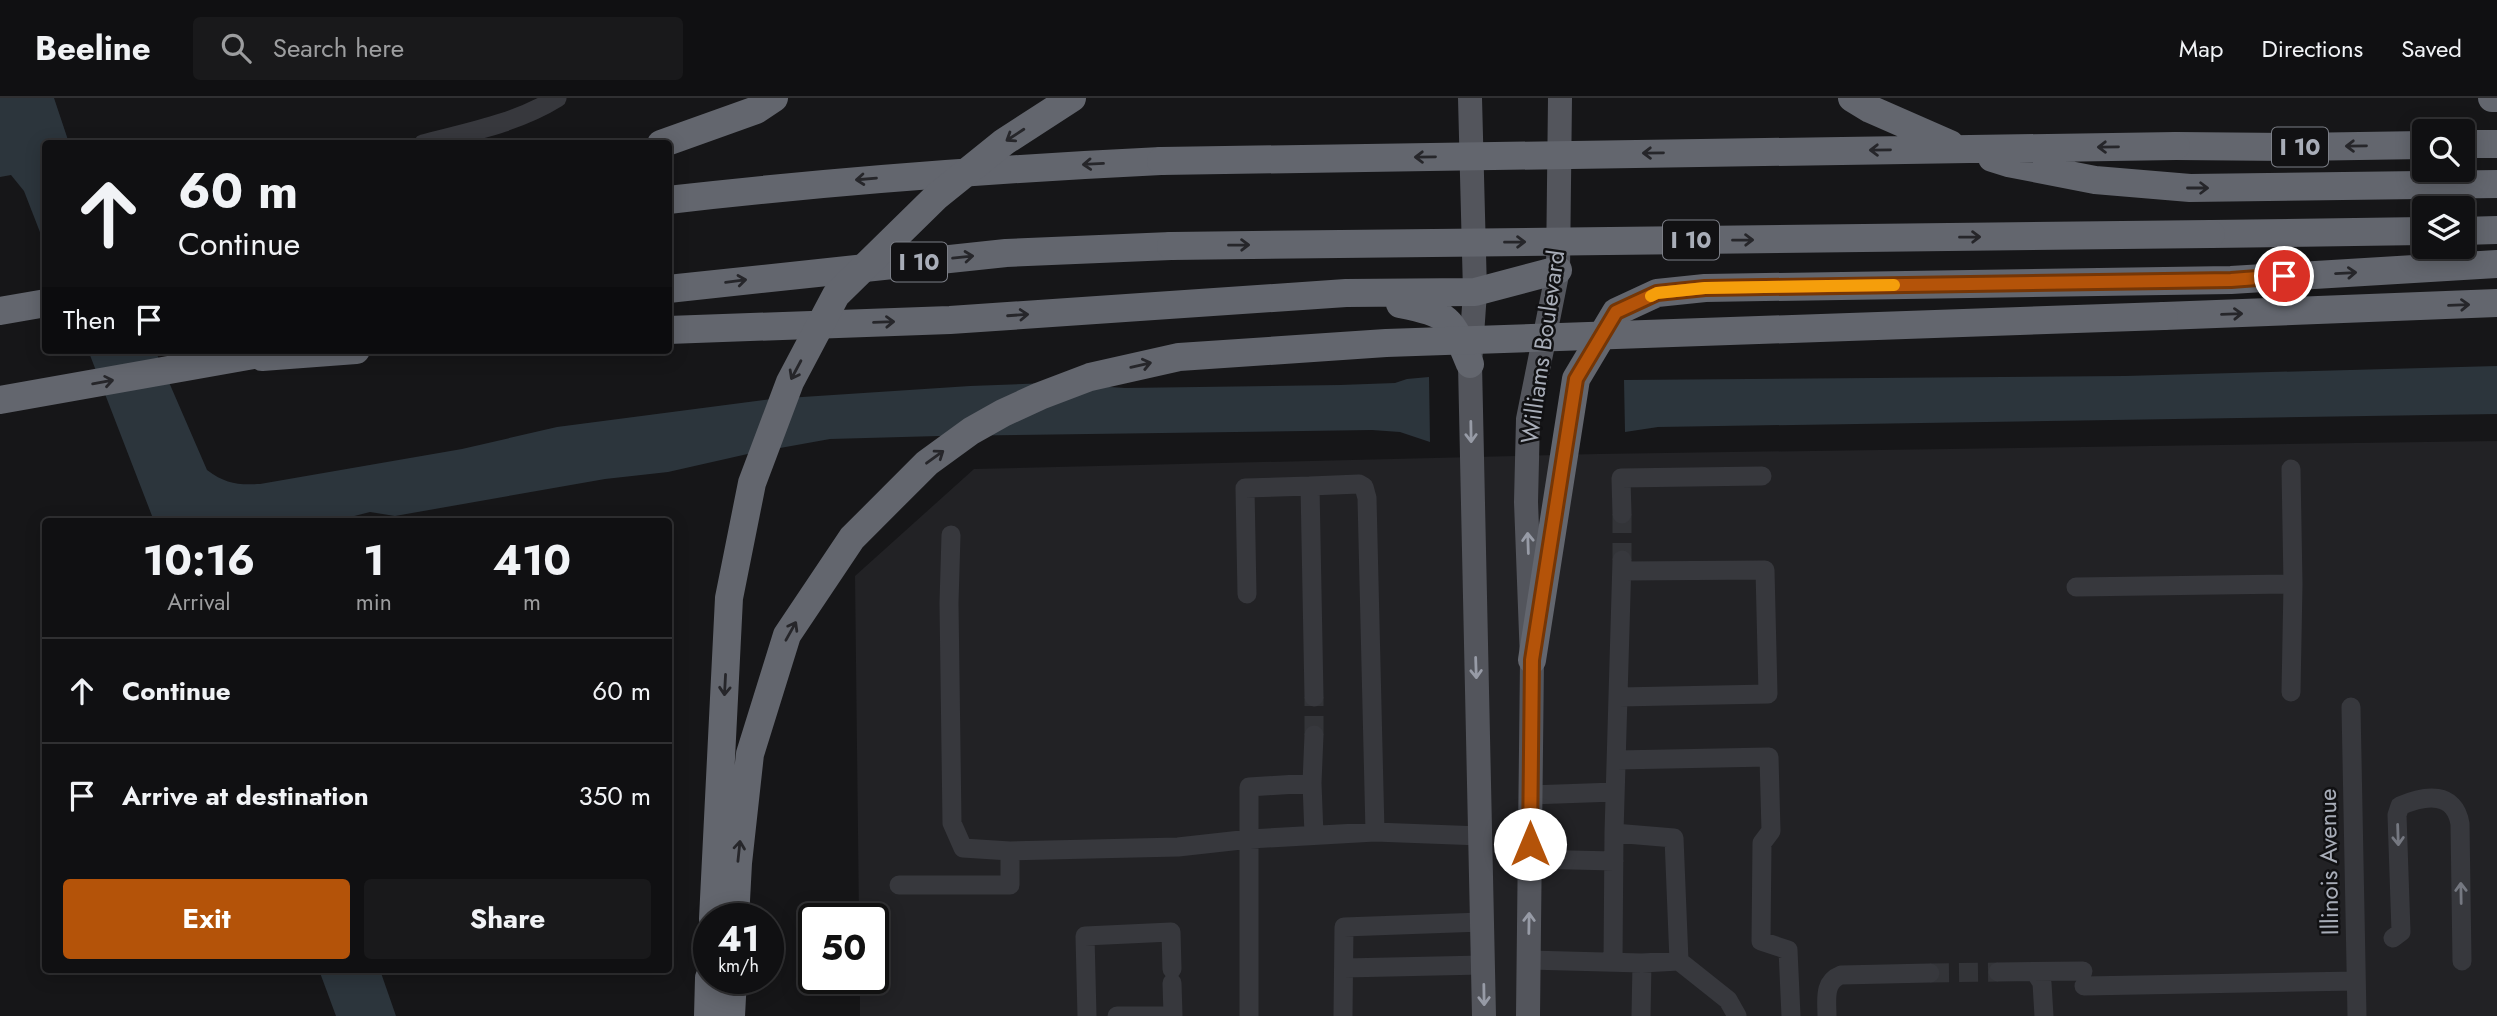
<!DOCTYPE html>
<html lang="en">
<head>
<meta charset="utf-8">
<style>
	:root { --surface:#101012; --page:#19191b; --text:#f1f3f6; --muted:#9c9d9f; --line:#303032; --accent:#b45309 }
	body { margin:0; font-family:Jost,sans-serif; background:var(--page); color:var(--text); height:100vh; display:flex; flex-direction:column; font-size:26px; white-space:nowrap }
	* { box-sizing:border-box; margin:0 }
	p { font-size:23px; color:var(--muted) }
	.icon { flex:none; width:38px; height:38px; fill:none; stroke:currentColor; stroke-width:2; stroke-linecap:round; stroke-linejoin:round }
	.map { position:relative; flex:1; overflow:hidden }
	.sheet { position:absolute; left:42px; top:420px; width:630px; height:455px; display:flex; flex-direction:column; background:var(--surface); border-radius:7px; box-shadow:0 4px 18px #0003,0 0 0 2px var(--line) }
	.sheet>* { flex:none }
	.banner { position:absolute; left:42px; top:42px; width:630px; height:214px; border-radius:7px; box-shadow:0 4px 18px #0003,0 0 0 2px var(--line); background:#101012; color:var(--text); overflow:hidden }
	.controls { position:absolute; left:2412px; top:21px; display:grid; gap:14px }
	.controls a { display:grid; place-items:center; width:63px; height:63px; border-radius:7px; background:var(--surface); box-shadow:0 4px 18px #0003,0 0 0 2px var(--line); font-size:35px }
	.speed { position:absolute; left:693px; top:805px; display:flex; gap:14px; font-size:35px; font-weight:700; text-align:center }
	.speed>* { display:grid; place-content:center; width:91px; height:91px; border-radius:50%; background:var(--surface); box-shadow:0 4px 18px #0003,0 0 0 2px var(--line); line-height:1 }
	.speed small { font-size:18px; font-weight:400 }
	.speed .limit { border:4px solid #111; border-radius:10px; background:#fff; color:#111 }
	.pin { position:absolute; display:grid; place-items:center; width:60px; height:60px; color:#fff; margin:-30px; border:4px solid #fff; border-radius:50%; box-shadow:0 2px 7px #0007 }
	.me { position:absolute; width:77px; margin:-38px; rotate:0deg; stroke-linejoin:round; filter:drop-shadow(0 0 5px #0008) }
	.turn { display:flex; align-items:center; gap:24px; height:147px; padding:0 21px; font-size:32px }
	.turn .icon { width:91px; height:91px; stroke-width:2.5 }
	.turn b { display:block; font-size:49px; line-height:60px }
	.then { display:flex; align-items:center; height:66px; padding:0 21px; background:#0003; gap:14px; font-size:26px }
	.eta { display:flex; justify-content:space-evenly; align-items:center; height:119px; text-align:center }
	.eta b { font-size:42px; font-weight:700; line-height:49px }
	.button { display:flex; gap:14px; margin-top:auto; padding:14px 21px }
	.button a { flex:1; height:80px; border-radius:7px; background:var(--accent); color:#fff; font-size:28px; font-weight:700; line-height:80px; text-align:center }
	.button a+a { background:var(--page); color:var(--text) }
	ul { padding:0; list-style:none }
	li { display:flex; align-items:center; gap:21px; height:105px; padding:0 21px; border-top:2px solid var(--line) }
	li div { flex:1 }
	li b { display:block; font-size:26px }
	li em { font-style:normal }
	header { display:flex; align-items:center; gap:42px; box-sizing:border-box; height:98px; padding:0 35px; background:var(--surface); border-bottom:2px solid var(--line) }
	header strong { font-size:33px }
	nav { display:flex; gap:38px; margin-inline-start:auto; font-size:24px }
	.search { width:490px; height:63px; background:var(--page); display:flex; align-items:center; gap:18px; box-sizing:border-box; padding:0 24px; border-radius:7px; color:var(--muted); font-size:26px }
	.map>svg:first-child { display:block }
</style>
</head>
<body>
<header>
<strong>Beeline</strong>
<div class="search"><svg class="icon" aria-label="search" viewBox="0 0 24 24"><circle cx="10" cy="10" r="6"/><path d="M15 15l6 6"/></svg>Search here</div>
<nav><a>Map</a><a>Directions</a><a>Saved</a></nav>
</header>
<div class="map">
<svg width="2497" height="918" viewBox="0 0 2497 918">
	<rect width="100%" height="100%" fill="#161618"/>
	<path fill="#222225" d="M2497 343V918H860V880H873V821H859L855 478 974 371 1598 356Z"/>
	<path fill="#2c353c" d="M0 0H54L69 45 46 46 45 147 24 93 11 77 0 79Z
		M88 252H155L207 372C226 386 237 387 260 386L462 351 557 329 772 301 970 288 1048 285 1125 290 1340 287 1395 285 1407 281 1429 279 1430 344 1400 334 1372 332 939 338 830 341 752 355 668 374 605 381 395 418 370 414 331 424 154 423Z
		M2497 268V316L1658 329 1625 334 1624 282 2125 278Z
		M319 872H380L396 918H336Z"/>
	<g fill="none" stroke-linecap="round" stroke-linejoin="round">
		<path stroke="#333438" stroke-width="19" stroke-dasharray="19 10" stroke-linecap="butt" d="M1622 416V462
			M1314 637V599
			M1930 875 1998 874"/>
		<path stroke="#37383d" stroke-width="19" d="M423 46C469 34 517 25 557 0
			M1622 416 1621 380 1762 378
			M951 437 949 505 952 725 963 750 1010 753 1178 749 1250 741 1375 734 1481 738
			M1622 462 1614 735 1674 740 1679 863 1728 902 1737 918
			M2076 489 2293 486 2291 371
			M1247 496 1245 390 1310 388
			M2291 594 2293 486
			M1314 599 1310 388 1359 386 1364 389 1367 400 1375 734
			M1619 599 1768 596 1765 472 1623 473
			M2351 609 2357 918
			M1617 662 1769 659 1771 733 1762 745 1761 843 1788 852 1791 918
			M1312 685 1314 637
			M1530 697 1615 694
			M1530 761 1614 763
			M899 787H1010V753
			M2393 840 2401 834 2397 717 2400 708C2425 697 2455 693 2460 726L2462 863
			M1529 862 1642 865 1641 918
			M1613 864 1614 735
			M1642 865 1679 863
			M1344 870 1483 867
			M1998 874 2083 873
			M2035 874 2042 885 2044 918
			M1172 885 1173 917
			M2084 888 2356 883
			M1087 918 1085 838 1171 834 1172 871
			M1117 918H1173
			M1249 918V689L1312 685 1314 737
			M1343 918 1344 829 1482 824
			M1827 918C1827 902 1823 884 1841 877L1930 875"/>
		<path stroke="#53555c" stroke-width="24" d="M1470 0 1475 194 1470 266 1484 918
			M1528 918 1532 562 1526 404 1528 321 1558 172 1560 0"/>
		<path stroke="#63666e" stroke-width="28" d="M2492 0H2497
			M661 46 756 12 774 0
			M2462 46H2497
			M2176 48 2295 49 2424 47
			M668 102C833 83 996 71 1161 63
			M2462 133 2497 132
			M2211 136 2424 133
			M668 191 1006 155 1171 148
			M1400 206C1450 216 1451 220 1470 266
			M0 213 46 205
			M2164 218 2497 205
			M668 232 950 222 1346 195 1475 194 1558 172
			M262 259 356 252
			M0 302 281 252
			M1532 562 1576 281 1616 214 1657 195 1705 190 2231 182 2497 166
			M708 918 709 880
			M731 918 733 880"/>
		<path stroke="#63666e" stroke-width="28" d="M1852 0 1870 11 1950 46
			M1992 60 2008 65 2095 82 2190 90 2497 86
			M1161 63 2176 48
			M1171 148 2211 136
			M713 821 729 500 752 385 790 284 836 197 937 98 1004 44 1072 0
			M735 821 738 765 750 656 787 537 852 440 927 365 971 333 1003 315 1040 298 1090 279 1179 259 1386 245 2164 218"/>
	</g>
	<defs><path id="oneway-shaft" d="M-6 0H5M1.5-3L5.5 0L1.5 3" fill="none" stroke-width="1.6" stroke-linecap="round" stroke-linejoin="round" transform="scale(1.75)"/></defs>
	<g stroke="#26262a">
		<use href="#oneway-shaft" transform="translate(1015 37) rotate(147)"/>
		<use href="#oneway-shaft" transform="translate(2356 48) rotate(179)"/>
		<use href="#oneway-shaft" transform="translate(2108 49) rotate(179)"/>
		<use href="#oneway-shaft" transform="translate(1880 52) rotate(179)"/>
		<use href="#oneway-shaft" transform="translate(1653 55) rotate(179)"/>
		<use href="#oneway-shaft" transform="translate(1425 59) rotate(179)"/>
		<use href="#oneway-shaft" transform="translate(1093 66) rotate(177)"/>
		<use href="#oneway-shaft" transform="translate(866 81) rotate(175)"/>
		<use href="#oneway-shaft" transform="translate(2198 90)"/>
		<use href="#oneway-shaft" transform="translate(1970 139) rotate(-1)"/>
		<use href="#oneway-shaft" transform="translate(1743 142) rotate(-1)"/>
		<use href="#oneway-shaft" transform="translate(1515 144) rotate(-1)"/>
		<use href="#oneway-shaft" transform="translate(1239 147) rotate(-1)"/>
		<use href="#oneway-shaft" transform="translate(963 159) rotate(-6)"/>
		<use href="#oneway-shaft" transform="translate(2346 175) rotate(-3)"/>
		<use href="#oneway-shaft" transform="translate(736 183) rotate(-7)"/>
		<use href="#oneway-shaft" transform="translate(2459 207) rotate(-2)"/>
		<use href="#oneway-shaft" transform="translate(2232 216) rotate(-2)"/>
		<use href="#oneway-shaft" transform="translate(1018 217) rotate(-4)"/>
		<use href="#oneway-shaft" transform="translate(884 224) rotate(-2)"/>
		<use href="#oneway-shaft" transform="translate(1141 267) rotate(-13)"/>
		<use href="#oneway-shaft" transform="translate(796 272) rotate(118)"/>
		<use href="#oneway-shaft" transform="translate(103 284) rotate(-10)"/>
		<use href="#oneway-shaft" transform="translate(935 359) rotate(-36)"/>
		<use href="#oneway-shaft" transform="translate(791 533) rotate(-61)"/>
		<use href="#oneway-shaft" transform="translate(725 587) rotate(93)"/>
		<use href="#oneway-shaft" transform="translate(739 753) rotate(-84)"/>
	</g>
	<g stroke="#979ba6">
		<use href="#oneway-shaft" transform="translate(1471 334) rotate(89)"/>
		<use href="#oneway-shaft" transform="translate(1528 445) rotate(-92)"/>
		<use href="#oneway-shaft" transform="translate(1476 570) rotate(88)"/>
		<use href="#oneway-shaft" transform="translate(1529 825) rotate(-89)"/>
		<use href="#oneway-shaft" transform="translate(1484 897) rotate(89)"/>
	</g>
	<g stroke="#757881">
		<use href="#oneway-shaft" transform="translate(2398 737) rotate(88)"/>
		<use href="#oneway-shaft" transform="translate(2461 795) rotate(-91)"/>
	</g>
	<g fill="none" stroke-linecap="round" stroke-linejoin="round">
		<defs>
			<path id="route" d="M1530 746 1532 562 1576 281 1616 214 1657 195 1705 190 2231 182 2284 178"/>
		</defs>
		<use href="#route" stroke="#753606" stroke-width="18"/>
		<use href="#route" stroke="#b45309" stroke-width="12"/>
		<path stroke="#f59e0b" stroke-width="12" d="M1651 198 1657 195 1705 190 1894 187"/>
	</g>
	<g text-anchor="middle" stroke-width="5" stroke-linejoin="round" paint-order="stroke">
		<g fill="#111113" stroke="#7b7e86" stroke-width="2">
			<rect x="2272" y="29.5" width="56" height="39" rx="5"/>
			<rect x="1663" y="122.5" width="56" height="39" rx="5"/>
			<rect x="891" y="144.5" width="56" height="39" rx="5"/>
		</g>
		<g font-size="23" font-weight="bold" fill="#a8adb8">
			<text x="2300" y="57">I 10</text>
			<text x="1691" y="150">I 10</text>
			<text x="919" y="172">I 10</text>
		</g>
		<g font-size="24" fill="#a8adb8" stroke="#111113">
			<text transform="translate(1543 249) rotate(-82)" y="8">Williams Boulevard</text>
			<text transform="translate(2329 764) rotate(-91)" y="8">Illinois Avenue</text>
		</g>
	</g>
</svg>
<div class="controls">
<a><svg class="icon" aria-label="search" viewBox="0 0 24 24"><circle cx="10" cy="10" r="6"/><path d="M15 15l6 6"/></svg></a>
<a><svg class="icon" aria-label="layers" viewBox="0 0 24 24"><path d="M12 4l9 5-9 5-9-5zM3 14l9 5 9-5"/></svg></a>
</div>
<div class="speed"><div>41<small>km/h</small></div><div class="limit">50</div></div>
<div class="pin" style="left:2284px;top:178px;background:#d93025"><svg class="icon" aria-label="arrive" viewBox="0 0 24 24"><path d="M6 21V4h12l-3 4 3 4H6"/></svg></div>
<svg class="me" style="left:1530px;top:746px" viewBox="-20 -20 40 40"><circle r="19" fill="#fff"/><path d="M0-13L10 11 0 6-10 11z" fill="#b45309"/></svg>
<div class="banner">
<div class="turn"><svg class="icon" aria-label="ahead" viewBox="0 0 24 24"><path d="M12 20V5M6 11l6-6 6 6"/></svg><div><b>60 m</b>Continue</div></div>
<div class="then">Then<svg class="icon" aria-label="arrive" viewBox="0 0 24 24"><path d="M6 21V4h12l-3 4 3 4H6"/></svg></div>
</div>
<section class="sheet">
<div class="eta">
<div><b>10:16</b><p>Arrival</p></div>
<div><b>1</b><p>min</p></div>
<div><b>410</b><p>m</p></div>
</div>
<ul>
<li><svg class="icon" aria-label="ahead" viewBox="0 0 24 24"><path d="M12 20V5M6 11l6-6 6 6"/></svg><div><b>Continue</b></div><em>60 m</em></li>
<li><svg class="icon" aria-label="arrive" viewBox="0 0 24 24"><path d="M6 21V4h12l-3 4 3 4H6"/></svg><div><b>Arrive at destination</b></div><em>350 m</em></li>
</ul>
<div class="button"><a>Exit</a><a>Share</a></div>
</section>
</div>
</body>
</html>
